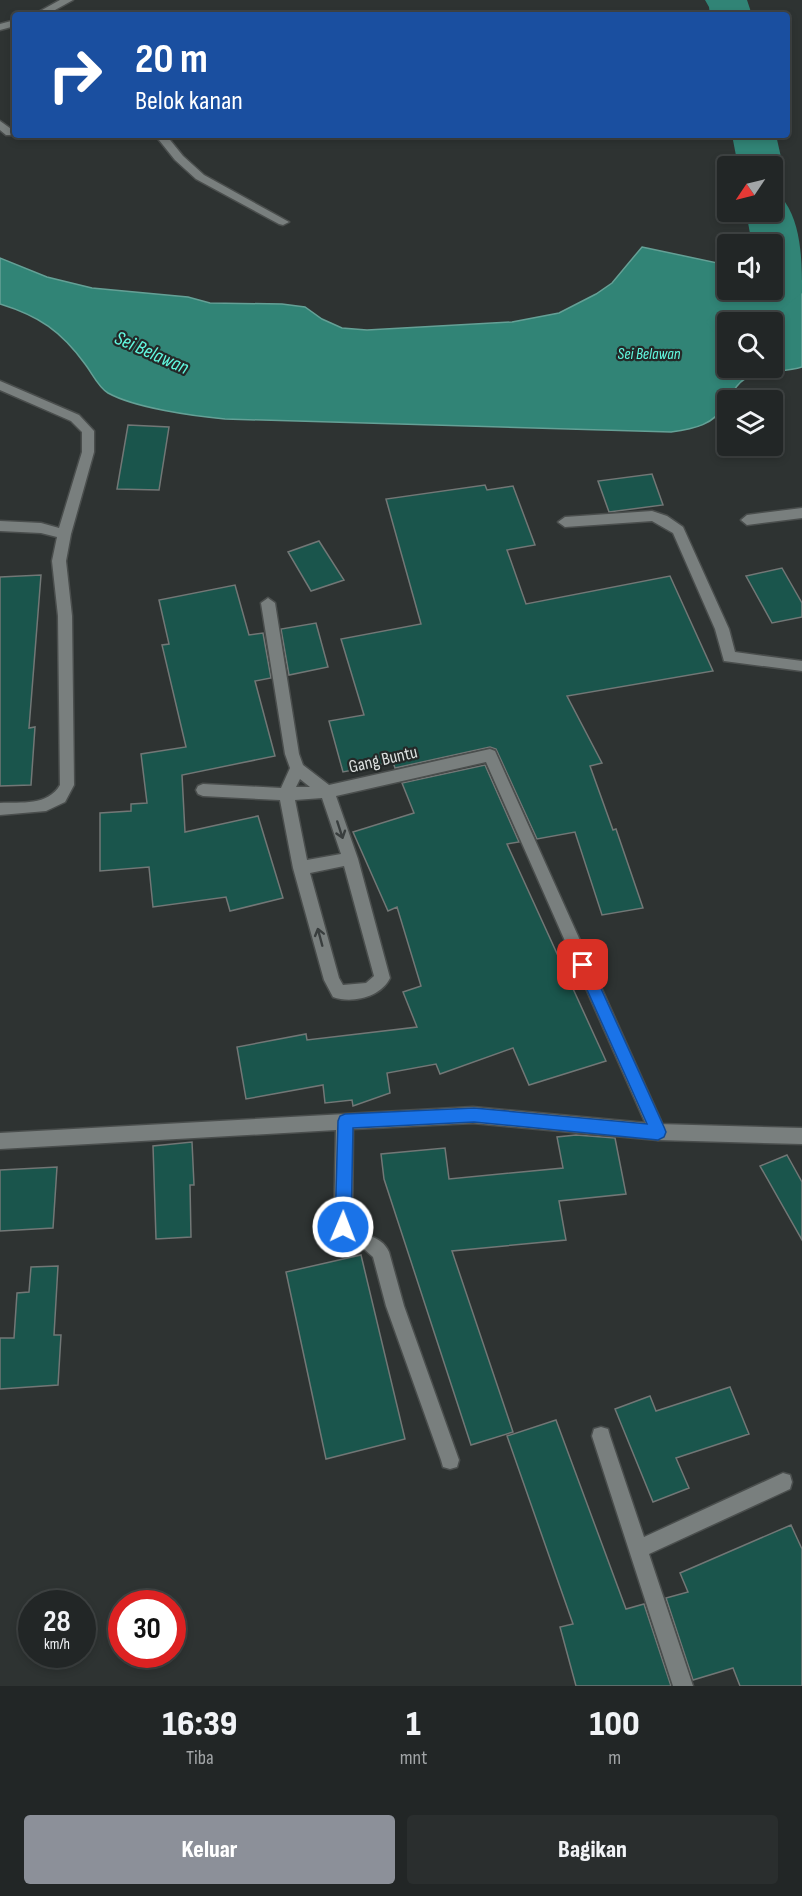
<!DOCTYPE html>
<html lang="id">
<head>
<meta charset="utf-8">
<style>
	:root { --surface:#222626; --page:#2a2e2e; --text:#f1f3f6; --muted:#a2a5a7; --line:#3f4343; --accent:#8c9099 }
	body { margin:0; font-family:"Sofia Sans Condensed",sans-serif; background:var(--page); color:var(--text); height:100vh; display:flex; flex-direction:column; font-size:22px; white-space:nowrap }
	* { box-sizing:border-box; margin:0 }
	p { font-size:20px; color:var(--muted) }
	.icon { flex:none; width:33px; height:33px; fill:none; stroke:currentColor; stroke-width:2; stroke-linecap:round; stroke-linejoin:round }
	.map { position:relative; height:1686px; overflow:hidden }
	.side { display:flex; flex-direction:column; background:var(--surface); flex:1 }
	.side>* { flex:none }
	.hud { position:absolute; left:12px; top:12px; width:778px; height:126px; border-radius:6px; box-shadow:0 3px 9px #0003,0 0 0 2px var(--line); background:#1a4fa0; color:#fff; overflow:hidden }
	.needle { width:39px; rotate:235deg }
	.buttons { position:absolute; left:717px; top:156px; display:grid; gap:12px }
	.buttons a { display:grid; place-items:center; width:66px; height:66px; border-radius:6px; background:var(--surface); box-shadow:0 3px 9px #0003,0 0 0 2px var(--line); font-size:30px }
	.speed { position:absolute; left:18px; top:1590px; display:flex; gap:12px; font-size:30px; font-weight:700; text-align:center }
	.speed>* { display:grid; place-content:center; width:78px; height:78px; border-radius:50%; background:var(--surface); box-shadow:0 3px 9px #0003,0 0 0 2px var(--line); line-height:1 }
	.speed small { font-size:15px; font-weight:400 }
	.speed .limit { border:9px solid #d22; background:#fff; color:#111 }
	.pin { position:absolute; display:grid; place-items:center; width:51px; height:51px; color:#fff; margin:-26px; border-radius:12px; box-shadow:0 3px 9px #0006 }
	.me { position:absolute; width:66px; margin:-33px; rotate:1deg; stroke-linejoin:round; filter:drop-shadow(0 0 4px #0008) }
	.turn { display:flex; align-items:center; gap:21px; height:126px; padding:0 24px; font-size:27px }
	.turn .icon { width:78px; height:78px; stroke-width:2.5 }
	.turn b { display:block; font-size:42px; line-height:51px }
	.eta { display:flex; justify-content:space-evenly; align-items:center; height:102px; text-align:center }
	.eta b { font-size:36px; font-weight:800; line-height:42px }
	.button { display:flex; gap:12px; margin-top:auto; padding:12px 24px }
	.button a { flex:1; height:69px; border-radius:6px; background:var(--accent); color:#fff; font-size:24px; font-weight:800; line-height:69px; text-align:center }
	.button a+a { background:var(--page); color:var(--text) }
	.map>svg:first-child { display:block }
</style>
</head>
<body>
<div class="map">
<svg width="802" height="1686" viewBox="0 0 802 1686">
	<rect width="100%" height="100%" fill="#2e3332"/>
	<path fill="#318476" stroke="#65a096" stroke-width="1.5" fill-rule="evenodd" d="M642 247 727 265 728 290H772L773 275 802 281V367C785 373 762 369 746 378 735 385 733 393 727 403 714 425 694 429 671 432L225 419C193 416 135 408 108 393 98 387 92 373 85 364 61 331 39 316 0 304V258L47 277 92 288 188 297 210 303 282 304 305 307 322 319 342 328 367 330 512 322 559 313 596 294 612 283ZM728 322H772V368H728Z"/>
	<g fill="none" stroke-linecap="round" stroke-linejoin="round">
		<path fill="#318476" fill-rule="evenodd" d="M705 0H747L752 15H710L709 7Z
			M732 135H776L783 166 776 176 772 177V166H738Z
			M772 198 785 202C802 227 802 264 802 293L764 322H728V337L714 333 706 322 714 311 744 290H772V244H752L746 212H772Z"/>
	</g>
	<path fill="#1a554c" stroke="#727776" stroke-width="1.5" d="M128 425 169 427 159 490 117 489Z
		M652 474 663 505 609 512 598 481Z
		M485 485 487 490 513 486 535 545 507 550 526 604 670 576 713 671 567 696 602 763 590 766 613 830 616 829 643 908 602 915 575 832 537 839 496 749 490 747 395 768 393 762 343 772 329 721 364 715 341 639 421 624 386 499Z
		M319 541 344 580 311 591 288 552Z
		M782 568 802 603V617L772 623 746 576Z
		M41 575 29 728 35 727 31 785 0 786V577Z
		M235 585 249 635 263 633 271 678 255 681 275 756 182 775 185 832 258 816 283 898 230 911 226 897 153 907 149 867 100 871V813L131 811V804L147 803 141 754 186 747 162 645 169 644 159 600Z
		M316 623 328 667 289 675 281 629Z
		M485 765 519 842 507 844 606 1061 529 1085 513 1048 440 1074 436 1064 387 1073 390 1093 353 1106 352 1100 325 1103 323 1085 246 1099 237 1047 306 1034 307 1040 417 1027 403 992 421 986 397 907 388 911 353 832 414 813 402 783Z
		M576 1135 615 1138 626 1194 559 1201 566 1240 452 1251 513 1432 471 1445 384 1179 381 1154 445 1148 449 1179 563 1168 557 1137Z
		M192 1142 194 1185H190L191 1237 156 1239 153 1146Z
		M787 1155 802 1182V1240L760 1166Z
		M57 1167 53 1228 0 1231V1170Z
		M361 1255 405 1439 326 1459 286 1272Z
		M58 1266 54 1335H61L58 1385 0 1389V1338H14L17 1293 29 1292 31 1267Z
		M730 1387 749 1434 676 1458 689 1488 653 1502 615 1409 650 1396 656 1411Z
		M556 1420 626 1609 644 1604 671 1686H576L560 1627 573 1624 507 1436Z
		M791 1525 802 1549V1686H740L733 1668 693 1680 666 1598 688 1592 680 1573Z"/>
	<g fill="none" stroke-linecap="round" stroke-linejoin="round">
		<defs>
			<path id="lane" d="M0 121 14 131V135H6L0 130Z
				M155 135H166L183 156 204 175 289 222 283 225 279 224 196 179 175 160Z
				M0 381 79 415 94 431V452L71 534 66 561 72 616 74 785 65 802 46 811 0 815V803C21 802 48 806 60 785L58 616 52 561 57 537 41 533 0 531V521L41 523 59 528 82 452V432L71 421 0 390Z
				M652 511 667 516 683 527 729 629 735 652 802 661V671L724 661 715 629 673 533 652 521 565 527 558 522 565 517Z
				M268 598 275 603 299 754 303 765 329 785 490 749 495 751 666 1132 664 1138 658 1140 652 1138 486 762 336 796 358 859 390 978C381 997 352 1004 333 997L324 980 293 868 280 800 203 796 198 794 196 790 198 786 203 784 281 788 290 768 285 754 261 603ZM300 779 310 787H296ZM322 798 341 854 307 860 295 800ZM344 866 374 976 366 983 343 985 339 978 310 873Z"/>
			<path id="street" d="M60 0H73L46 15H33Z
				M15 20V26L0 30V24Z
				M802 508V518L747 525 741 520 747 515Z
				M473 1107 658 1124 802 1128V1144L658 1140 473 1123 353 1129 352 1225C362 1237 381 1234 389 1252L404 1306 459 1460 457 1467 450 1469 443 1467 441 1460 386 1306 373 1257 364 1249 342 1241 334 1227 336 1130 0 1149V1133Z
				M601 1427 608 1429 610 1436 644 1537 783 1473 790 1475 792 1482 790 1489 649 1554 693 1686H673L592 1436 594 1429Z"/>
		</defs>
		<use href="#lane" stroke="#4a4e4d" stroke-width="3"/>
		<use href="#street" stroke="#4a4e4d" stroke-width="3"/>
		<use href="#lane" fill="#797f7e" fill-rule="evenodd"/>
		<use href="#street" fill="#797f7e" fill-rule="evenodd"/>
	</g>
	<defs><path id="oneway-shaft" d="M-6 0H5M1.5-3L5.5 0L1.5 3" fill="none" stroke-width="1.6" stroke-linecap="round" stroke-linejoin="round" transform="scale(1.5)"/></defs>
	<g stroke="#393e3e">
		<use href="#oneway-shaft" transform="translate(340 830) rotate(72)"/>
		<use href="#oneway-shaft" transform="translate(320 937) rotate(-105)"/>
	</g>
	<path fill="#1a73e8" stroke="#114b97" stroke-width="1.5" d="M583 958 588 960 664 1127 666 1132 664 1137 658 1140 474 1122 353 1128 351 1227 348 1232 343 1235 337 1232 335 1227 338 1121 340 1116 345 1114 474 1108 647 1124 576 965 578 960Z"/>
	<g text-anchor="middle" stroke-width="4.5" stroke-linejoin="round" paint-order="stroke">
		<g font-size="16" font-style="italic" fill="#61f9e0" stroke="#242928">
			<text x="649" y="359">Sei Belawan</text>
		</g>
		<g font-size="18" fill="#dde1e0" stroke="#242928">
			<text transform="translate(383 759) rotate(-13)" y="6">Gang Buntu</text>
		</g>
		<g font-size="20" font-style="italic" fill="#61f9e0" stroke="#242928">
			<text transform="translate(152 352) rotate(24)" y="7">Sei Belawan</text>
		</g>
	</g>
</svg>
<div class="buttons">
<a><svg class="needle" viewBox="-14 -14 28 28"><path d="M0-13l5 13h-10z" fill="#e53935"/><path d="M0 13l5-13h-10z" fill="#a2a5a7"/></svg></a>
<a><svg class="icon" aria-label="sound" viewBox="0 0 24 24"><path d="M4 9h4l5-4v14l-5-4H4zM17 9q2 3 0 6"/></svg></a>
<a><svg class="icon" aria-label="search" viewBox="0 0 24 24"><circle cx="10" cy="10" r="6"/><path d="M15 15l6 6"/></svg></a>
<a><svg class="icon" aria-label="layers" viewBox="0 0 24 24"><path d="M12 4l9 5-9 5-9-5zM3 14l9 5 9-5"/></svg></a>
</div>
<div class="speed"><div>28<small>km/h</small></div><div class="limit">30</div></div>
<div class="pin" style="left:583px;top:965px;background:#d93025"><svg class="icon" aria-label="arrive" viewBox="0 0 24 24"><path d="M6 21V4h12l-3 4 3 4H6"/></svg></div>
<svg class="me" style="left:343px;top:1227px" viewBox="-20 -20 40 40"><circle r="17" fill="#1a73e8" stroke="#fff" stroke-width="3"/><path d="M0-11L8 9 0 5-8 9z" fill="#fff"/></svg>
<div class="hud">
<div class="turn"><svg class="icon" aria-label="right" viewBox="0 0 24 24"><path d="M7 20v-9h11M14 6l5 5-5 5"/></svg><div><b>20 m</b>Belok kanan</div></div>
</div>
</div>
<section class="side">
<div class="eta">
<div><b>16:39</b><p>Tiba</p></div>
<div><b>1</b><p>mnt</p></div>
<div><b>100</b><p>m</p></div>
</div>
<div class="button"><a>Keluar</a><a>Bagikan</a></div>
</section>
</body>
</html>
